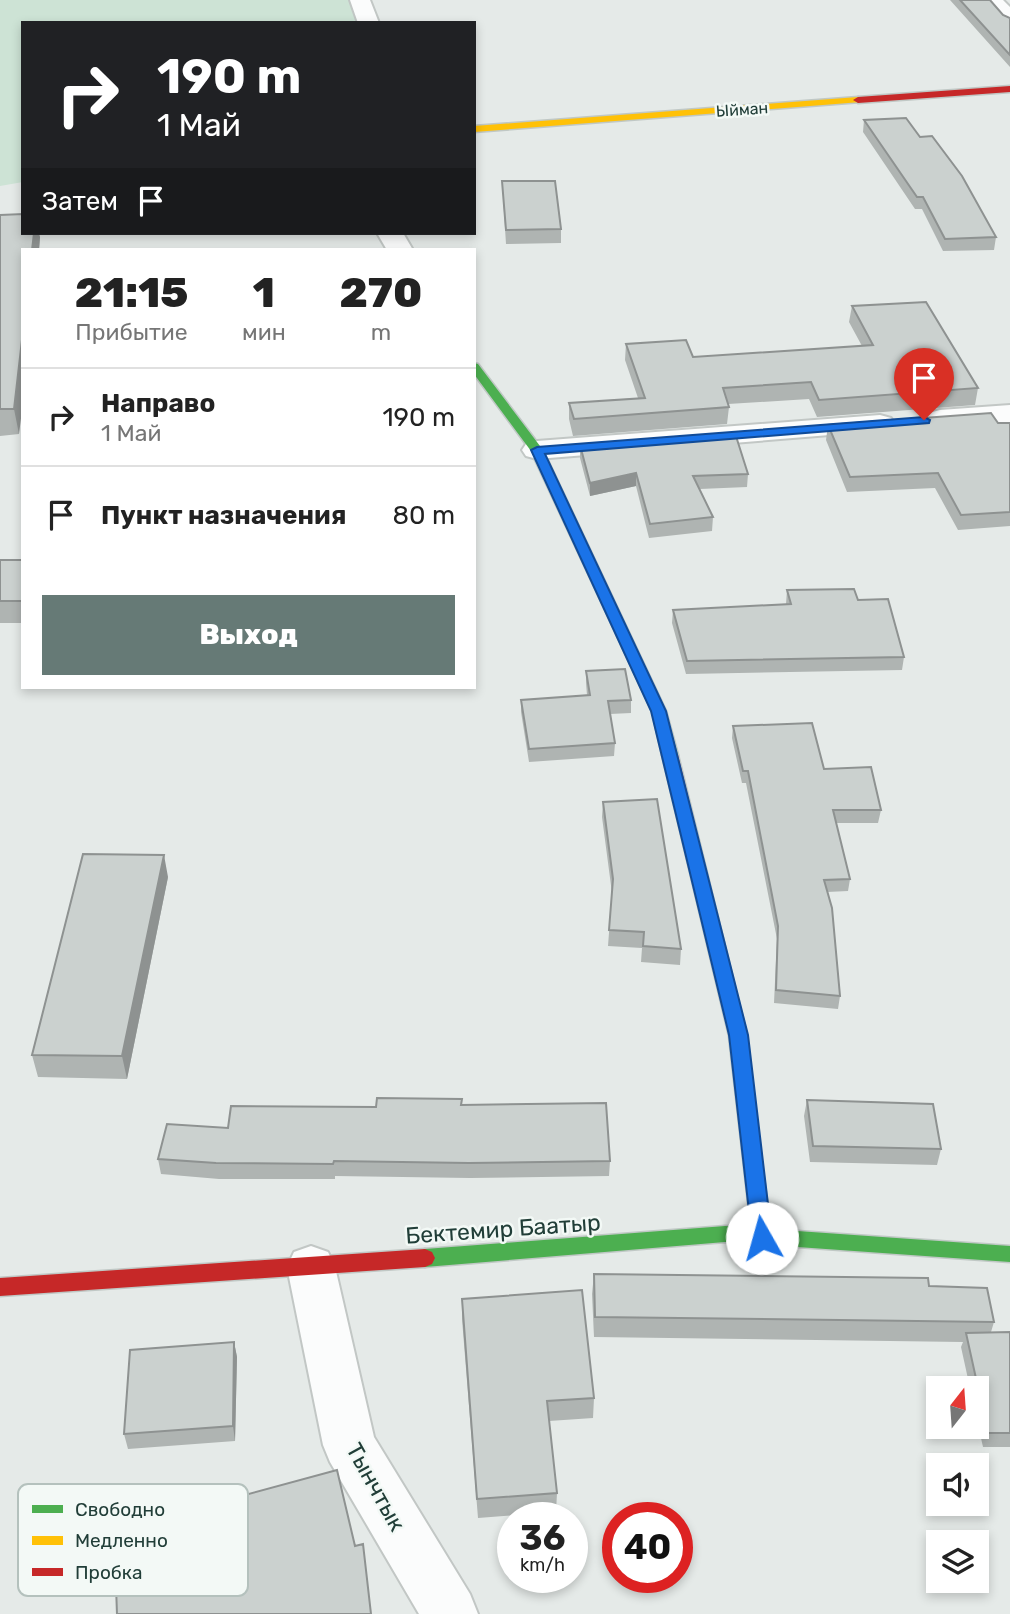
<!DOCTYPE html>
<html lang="ru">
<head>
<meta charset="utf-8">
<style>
	:root { --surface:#fff; --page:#f2f2f2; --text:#222; --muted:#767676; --line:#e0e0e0; --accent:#667a76 }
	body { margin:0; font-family:Rubik,sans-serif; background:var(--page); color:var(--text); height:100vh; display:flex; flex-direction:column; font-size:26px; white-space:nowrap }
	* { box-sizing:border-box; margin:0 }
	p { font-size:23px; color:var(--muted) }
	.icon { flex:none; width:38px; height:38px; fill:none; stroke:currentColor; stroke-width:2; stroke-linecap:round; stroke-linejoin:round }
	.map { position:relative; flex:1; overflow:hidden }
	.sheet { position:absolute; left:21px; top:248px; width:455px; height:441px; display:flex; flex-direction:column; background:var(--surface); border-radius:0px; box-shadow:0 4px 10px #0003 }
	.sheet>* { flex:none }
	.hud { position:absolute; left:21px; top:21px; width:455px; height:214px; border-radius:0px; box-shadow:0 4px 10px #0003; background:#202124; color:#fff; overflow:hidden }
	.needle { width:46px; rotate:17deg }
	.fabs { position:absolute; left:926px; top:1376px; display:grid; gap:14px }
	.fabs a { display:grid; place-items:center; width:63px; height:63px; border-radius:0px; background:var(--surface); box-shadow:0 4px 10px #0003; font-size:35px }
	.speed { position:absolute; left:497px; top:1502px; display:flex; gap:14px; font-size:35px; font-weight:700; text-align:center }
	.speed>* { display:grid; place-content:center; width:91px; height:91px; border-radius:50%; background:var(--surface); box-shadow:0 4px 10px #0003; line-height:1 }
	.speed small { font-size:18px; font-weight:400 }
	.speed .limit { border:10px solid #d22; background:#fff; color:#111 }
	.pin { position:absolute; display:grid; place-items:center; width:60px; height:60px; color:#fff; margin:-72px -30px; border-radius:50% 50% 50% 0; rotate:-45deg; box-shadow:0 0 7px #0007 }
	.pin .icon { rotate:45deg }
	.me { position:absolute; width:77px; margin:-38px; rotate:353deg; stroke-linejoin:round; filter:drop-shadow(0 0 5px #0008) }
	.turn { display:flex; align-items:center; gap:24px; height:147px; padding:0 21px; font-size:32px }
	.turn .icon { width:91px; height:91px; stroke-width:2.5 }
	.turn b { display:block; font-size:49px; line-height:60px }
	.then { display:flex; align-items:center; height:66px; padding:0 21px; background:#0003; gap:14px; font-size:26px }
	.eta { display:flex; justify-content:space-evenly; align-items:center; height:119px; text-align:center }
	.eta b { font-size:42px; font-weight:800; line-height:49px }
	.cta { display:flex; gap:14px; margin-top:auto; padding:14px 21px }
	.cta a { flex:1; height:80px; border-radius:0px; background:var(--accent); color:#fff; font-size:28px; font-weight:800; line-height:80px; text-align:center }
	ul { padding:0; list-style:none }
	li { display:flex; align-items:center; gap:21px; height:98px; padding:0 21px; border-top:2px solid var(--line) }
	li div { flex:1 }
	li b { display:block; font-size:26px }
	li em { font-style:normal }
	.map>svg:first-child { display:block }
</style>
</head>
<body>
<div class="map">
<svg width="1010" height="1614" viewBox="0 0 1010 1614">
	<rect width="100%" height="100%" fill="#e5eae8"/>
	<path fill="#cde3d5" d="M0 0H361L370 23H23V182L0 186Z"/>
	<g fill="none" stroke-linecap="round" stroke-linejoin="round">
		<defs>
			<path id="street" d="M350 0H370L379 23H358Z
				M982 0H1003L1010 7V26L1003 24Z
				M377 233H403L413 250H387Z
				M1010 405V423L940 428 929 425 925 419 929 413 940 410Z
				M880 415 891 418 895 424 891 430 537 459 526 456 522 450 526 444 537 441Z
				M311 1246 328 1252 335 1267 374 1437 470 1594 478 1614H419L330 1462 323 1445 287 1267 294 1252Z"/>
			<path id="fast" d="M474 363 478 364 543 450 666 711 678 755 675 759 670 760 662 755 652 711 531 451 474 374Z
				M725 1226 1010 1246V1262L725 1242 425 1267 418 1264 415 1258 418 1252 425 1249Z"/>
			<path id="slow" d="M858 97 861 98V102L474 132V126Z
				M751 1141 758 1144 760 1149 772 1238 769 1244 762 1246 755 1244 752 1238 742 1149 744 1144Z"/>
			<path id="jam" d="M1010 86V92L858 103 853 100 858 97Z
				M670 750 678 755 747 1036 760 1149 758 1154 751 1157 744 1154 742 1149 729 1036 662 755Z
				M425 1249 432 1252 435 1258 432 1264 425 1267 0 1296V1278Z"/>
		</defs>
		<use href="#street" stroke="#c2c7c5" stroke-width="4"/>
		<use href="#fast" stroke="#c0c8c5" stroke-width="3"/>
		<use href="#slow" stroke="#c0c8c5" stroke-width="3"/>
		<use href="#jam" stroke="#c0c8c5" stroke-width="3"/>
		<use href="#street" fill="#fbfcfc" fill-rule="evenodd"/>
		<use href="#fast" fill="#4caf50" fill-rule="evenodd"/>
		<use href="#slow" fill="#ffc107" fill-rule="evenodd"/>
		<use href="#jam" fill="#c62828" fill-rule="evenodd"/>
	</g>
	<path fill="#afb4b2" d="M950 0H990L1003 15 1010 18V67Z
		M864 120 996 237 994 250 943 251 922 209H915L863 132Z
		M502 181 561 229V243L506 244Z
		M0 215 40 237 39 250H23L19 434 0 436Z
		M852 306 978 388 975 405 817 417 809 399 728 404 729 407 727 424 573 436 569 419V403L638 398 625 360 626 344 693 357 862 346 849 322Z
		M998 423H1010V526L958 530 935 488 847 492 826 440 828 425Z
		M580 445 748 474 747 487 700 489 713 517 712 531 649 538 636 486 590 496 580 458Z
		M0 560H23V623H0Z
		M787 590 858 600 904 657 902 670 686 674 672 623 673 610 786 604Z
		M586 671 631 700V713L610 714 615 743 614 756 529 762 521 712V700L587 695 586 683Z
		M733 726 824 769 881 810 878 823H836L850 879 848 891 827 892 840 996 838 1009 774 1003 777 939 746 783H742L732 738Z
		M603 802 681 949 680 965 641 962 642 948 608 946 612 893 602 817Z
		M168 877 127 1079 38 1077 32 1055Z
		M807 1100 941 1149 937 1165 810 1162 804 1116Z
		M462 1105 610 1161 609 1176 470 1178 335 1176V1179H219L161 1174 158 1159 376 1107Z
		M594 1274 929 1286 994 1322 991 1332H1010V1447H983L976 1416V1388H970L961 1347 963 1342 594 1337 592 1294Z
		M462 1299 594 1398 593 1418 549 1421 557 1493 556 1512 478 1518 462 1319Z
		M234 1342 237 1357 235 1441 128 1449 124 1434Z"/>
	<path fill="#8e9291" d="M34 233H39L40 237 39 250H32Z
		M23 331V403L19 434 14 409Z
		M636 473V486L590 496V483Z
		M164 855 168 877 127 1079 122 1056Z
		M234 1342 237 1357 235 1441 233 1426Z"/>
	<path fill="#cbd1cf" stroke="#8e9291" stroke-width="2" d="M960 0H990L1003 15 1010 18V55Z
		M906 118 920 137 932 136 962 176 996 237 945 239 923 197H917L864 120Z
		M502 181H555L561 229 506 230Z
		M23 214V233H34L32 250H23V331L14 409H0V215Z
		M926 302 978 388 819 400 811 382 723 388 729 407 574 419 569 403 645 398 626 344 686 340 693 357 873 345 852 306Z
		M991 413 998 423H1010V512L961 515 938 473 850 477 828 425Z
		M735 433 748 474 693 476 713 517 650 524 636 473 590 483 580 445Z
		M0 560H23V601H0Z
		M854 589 858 600 888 599 904 657 687 661 673 610 791 604 787 590Z
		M625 669 631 700 608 701 615 743 529 749 521 700 590 695 586 671Z
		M812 723 824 769 871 767 881 810H833L850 879 824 880 832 908 840 996 776 990 778 926 748 771H743L733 726Z
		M657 799 681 949 643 946 644 932 609 930 613 879 603 802Z
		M83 854 164 855 122 1056 32 1055Z
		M377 1098 462 1099 461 1105 606 1103 610 1161 469 1163 334 1161 333 1164 216 1163 158 1159 167 1124 228 1128 231 1106 376 1107Z
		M807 1100 933 1104 941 1149 813 1146Z
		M594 1274 928 1278 929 1286 987 1288 994 1322 595 1317Z
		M582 1290 594 1398 547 1401 557 1493 477 1499 462 1299Z
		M1010 1332V1433H988L966 1333Z
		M234 1342 233 1426 124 1434 130 1350Z
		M337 1470 355 1546 363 1544 371 1614H117L116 1586 232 1566 219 1502Z"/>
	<path fill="#1a73e8" stroke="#114b97" stroke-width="2" d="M924 417 930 420 929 423 545 454 666 711 748 1035 772 1238 769 1244 762 1246 755 1244 752 1238 729 1035 651 711 531 450 537 447Z"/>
	<g text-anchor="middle" stroke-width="5" stroke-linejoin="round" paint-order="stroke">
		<g font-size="16" fill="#213e38" stroke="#f3f9f6">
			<text transform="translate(742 109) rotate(-4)" y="6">Ыйман</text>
		</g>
		<g font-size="23" fill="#213e38" stroke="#f3f9f6">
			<text transform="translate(503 1229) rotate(-4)" y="8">Бектемир Баатыр</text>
			<text transform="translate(376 1487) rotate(61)" y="8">Тынчтык</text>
		</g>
	</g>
	<rect x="18" y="1484" width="230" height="112" rx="10" fill="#f3f9f6" stroke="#b4c1bd" stroke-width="2"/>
	<rect x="32" y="1505" width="31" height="8" fill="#4caf50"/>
	<rect x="32" y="1536" width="31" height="9" fill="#ffc107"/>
	<rect x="32" y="1568" width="31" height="8" fill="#c62828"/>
	<g font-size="19" fill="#213e38">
		<text x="75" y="1516">Свободно</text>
		<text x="75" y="1547">Медленно</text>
		<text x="75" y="1579">Пробка</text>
	</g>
</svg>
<div class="fabs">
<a><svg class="needle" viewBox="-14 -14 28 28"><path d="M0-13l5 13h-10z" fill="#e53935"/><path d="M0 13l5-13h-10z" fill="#767676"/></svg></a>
<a><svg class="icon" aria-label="sound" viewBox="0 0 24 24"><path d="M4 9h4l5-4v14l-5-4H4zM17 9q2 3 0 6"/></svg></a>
<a><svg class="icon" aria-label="layers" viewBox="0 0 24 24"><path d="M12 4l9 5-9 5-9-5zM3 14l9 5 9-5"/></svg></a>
</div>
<div class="speed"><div>36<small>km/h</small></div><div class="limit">40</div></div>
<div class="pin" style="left:924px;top:420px;background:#d93025"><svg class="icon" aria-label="arrive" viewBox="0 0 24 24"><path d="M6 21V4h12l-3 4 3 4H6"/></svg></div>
<svg class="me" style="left:762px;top:1238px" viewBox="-20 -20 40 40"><circle r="19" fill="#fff"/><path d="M0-13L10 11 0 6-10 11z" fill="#1a73e8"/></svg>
<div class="hud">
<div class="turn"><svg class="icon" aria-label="right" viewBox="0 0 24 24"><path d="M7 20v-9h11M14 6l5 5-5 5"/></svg><div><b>190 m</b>1 Май</div></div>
<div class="then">Затем<svg class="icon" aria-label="arrive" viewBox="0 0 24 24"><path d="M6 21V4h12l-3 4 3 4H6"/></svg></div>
</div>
<section class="sheet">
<div class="eta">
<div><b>21:15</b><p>Прибытие</p></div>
<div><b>1</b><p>мин</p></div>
<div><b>270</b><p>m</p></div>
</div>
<ul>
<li><svg class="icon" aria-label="right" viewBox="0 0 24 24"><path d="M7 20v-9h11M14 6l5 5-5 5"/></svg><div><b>Направо</b><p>1 Май</p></div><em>190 m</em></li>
<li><svg class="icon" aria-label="arrive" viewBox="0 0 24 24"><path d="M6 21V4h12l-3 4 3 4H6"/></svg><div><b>Пункт назначения</b></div><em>80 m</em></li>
</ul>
<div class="cta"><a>Выход</a></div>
</section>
</div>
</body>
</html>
